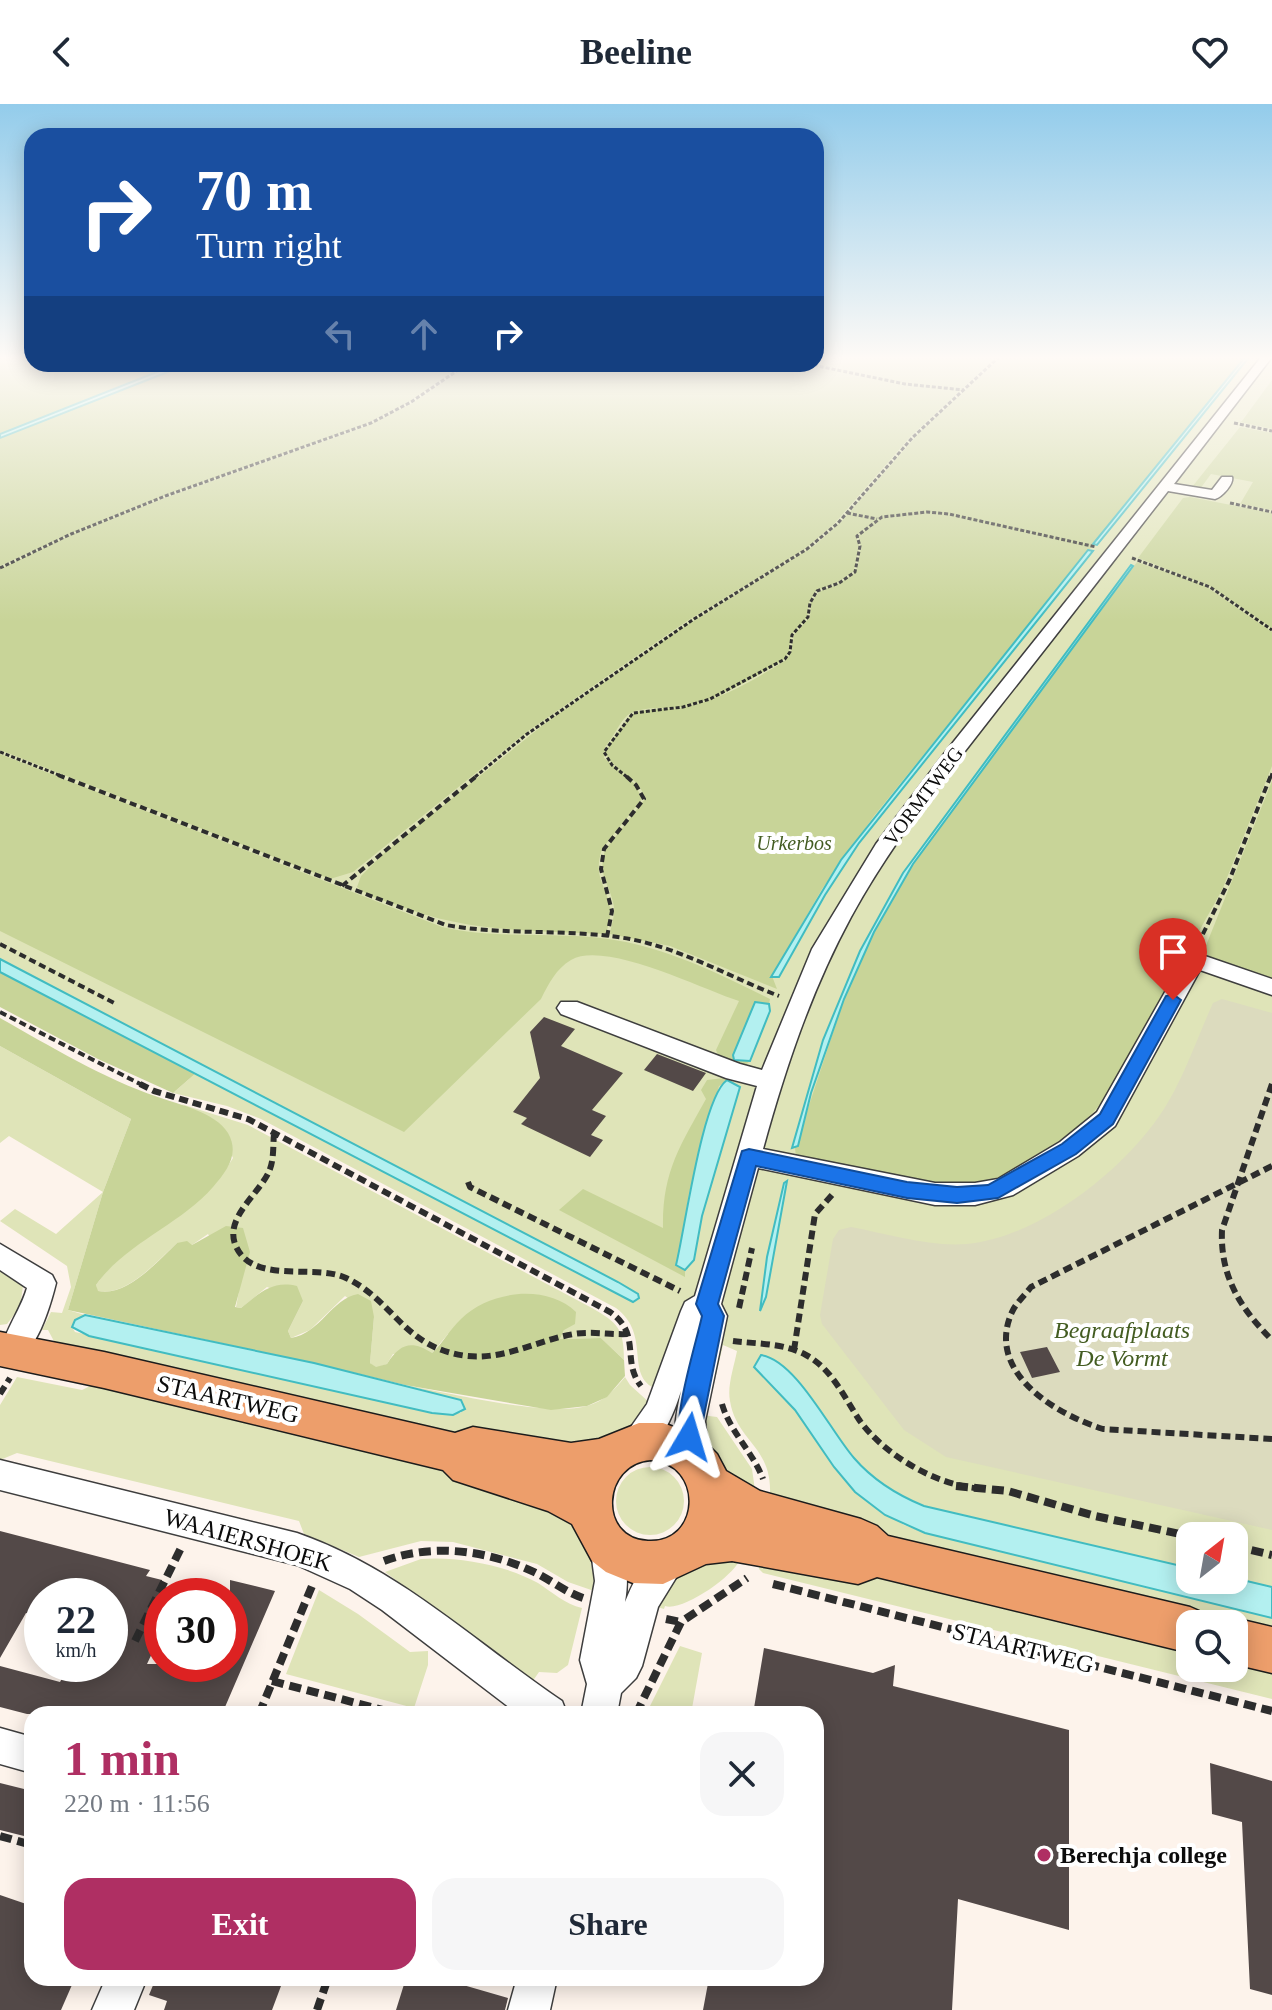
<!DOCTYPE html>
<html lang="en">
<head>
<meta charset="utf-8">
<style>
	:root { --surface:#fff; --page:#f6f6f7; --text:#1f2937; --muted:#747a83; --accent:#af2f63 }
	body { margin:0; font-family:Georgia,serif; background:var(--page); color:var(--text); height:100vh; display:flex; flex-direction:column; font-size:30px; white-space:nowrap }
	* { box-sizing:border-box; margin:0 }
	p { font-size:26px; color:var(--muted) }
	.icon { flex:none; width:44px; height:44px; fill:none; stroke:currentColor; stroke-width:2; stroke-linecap:round; stroke-linejoin:round }
	.map { position:relative; flex:1; overflow:hidden }
	.details { position:absolute; left:24px; top:1602px; width:800px; height:280px; display:flex; flex-direction:column; background:var(--surface); border-radius:24px; box-shadow:0 4px 20px #0003 }
	.details>* { flex:none }
	.banner { position:absolute; left:24px; top:24px; width:800px; height:244px; border-radius:24px; box-shadow:0 4px 20px #0003; background:#1a4fa0; color:#fff; overflow:hidden }
	.needle { width:52px; rotate:31deg }
	.controls { position:absolute; left:1176px; top:1418px; display:grid; gap:16px }
	.controls a { display:grid; place-items:center; width:72px; height:72px; border-radius:16px; background:var(--surface); box-shadow:0 4px 20px #0003; font-size:40px }
	.speed { position:absolute; left:24px; top:1474px; display:flex; gap:16px; font-size:40px; font-weight:700; text-align:center }
	.speed>* { display:grid; place-content:center; width:104px; height:104px; border-radius:50%; background:var(--surface); box-shadow:0 4px 20px #0003; line-height:1 }
	.speed small { font-size:20px; font-weight:400 }
	.speed .limit { border:12px solid #d22; background:#fff; color:#111 }
	.pin { position:absolute; display:grid; place-items:center; width:68px; height:68px; color:#fff; margin:-82px -34px; border-radius:50% 50% 50% 0; rotate:-45deg; box-shadow:0 0 8px #0007 }
	.pin .icon { rotate:45deg }
	.me { position:absolute; width:88px; margin:-44px; rotate:7deg; stroke-linejoin:round; filter:drop-shadow(0 0 6px #0008) }
	.turn { display:flex; align-items:center; gap:28px; height:168px; padding:0 40px; font-size:36px }
	.turn .icon { width:104px; height:104px; stroke-width:2.5 }
	.turn b { display:block; font-size:56px; line-height:68px }
	.lanes { display:flex; align-items:center; height:76px; padding:0 40px; background:#0003; justify-content:center; gap:40px; direction:ltr }
	.lanes .off { opacity:.35 }
	.round { display:grid; place-items:center; flex:none; width:84px; height:84px; border-radius:24px; background:var(--page) }
	.summary { display:flex; align-items:center; justify-content:space-between; height:136px; padding:0 40px }
	h1 { font-size:48px; font-weight:700; line-height:60px; color:var(--accent) }
	.primary-button { display:flex; gap:16px; margin-top:auto; padding:16px 40px }
	.primary-button a { flex:1; height:92px; border-radius:24px; background:var(--accent); color:#fff; font-size:32px; font-weight:700; line-height:92px; text-align:center }
	.primary-button a+a { background:var(--page); color:var(--text) }
	header { display:flex; justify-content:space-between; align-items:center; height:104px; padding:0 40px; background:var(--surface); font-size:36px; font-weight:700 }
	.map>svg:first-child { display:block }
</style>
</head>
<body>
<header><svg class="icon" aria-label="back" viewBox="0 0 24 24"><path d="M15 5l-7 7 7 7"/></svg>Beeline<svg class="icon" aria-label="heart" viewBox="0 0 24 24"><path d="M12 20l-8-8c-3-5 5-10 8-4 3-6 11-1 8 4z"/></svg></header>
<div class="map">
<svg width="1272" height="1906" viewBox="0 0 1272 1906">
	<rect width="100%" height="100%" fill="#fdf3eb"/>
	<path fill="#dfe4b8" d="M0 252H32V260H816V252H1272V1493L1234 1476V1432H1190V1474L926 1413 871 1385 832 1335 754 1263 795 1306 834 1363 855 1388 904 1421 925 1429 1272 1514V1531L956 1455 769 1400C777 1343 737 1340 730 1297 727 1282 734 1263 737 1247L723 1241 710 1297 704 1295 718 1237 656 1285C624 1271 652 1231 616 1204L261 1015 227 1002 173 989 196 969 633 1198 0 865Z
		M0 942 131 1015 103 1088 68 1206 85 1211 75 1216 72 1223 75 1228 432 1309H461V1296L405 1281C450 1289 546 1313 587 1302 605 1297 614 1286 625 1273L630 1281 651 1300 625 1327 591 1343H541L390 1316 56 1241 48 1226H42L51 1208 62 1209 71 1183 67 1162 0 1117 15 1105 56 1130 103 1088 9 1032 0 1039Z
		M181 1000 248 1021 592 1204C618 1219 624 1225 624 1256L601 1234 560 1235 564 1226 448 1230 432 1249 393 1250 387 1260 376 1264 370 1259 374 1213 345 1192 310 1226 291 1234 288 1227 303 1197 267 1183 241 1204 236 1203 239 1187 208 1130 192 1141 177 1139C156 1158 127 1193 97 1187L96 1181C133 1128 200 1110 233 1054L215 1018Z
		M0 1166 23 1182 20 1203 7 1220 0 1221Z
		M17 1273 82 1286 94 1280 437 1364 566 1413 589 1450 597 1488 568 1478 537 1460 453 1438 421 1437 359 1453 304 1430 299 1417 17 1349 0 1356V1301Z
		M701 1311 717 1313 752 1365 755 1386 738 1384 707 1342Z
		M616 1397a34 34 0 1 1 68 0a34 34 0 1 1-68 0Z
		M760 1452 973 1490 1190 1544V1564H1234V1554L1272 1563V1595L763 1469 759 1465Z
		M421 1455C457 1452 506 1461 538 1479 552 1488 565 1500 582 1504L568 1561 557 1569 539 1568 532 1578 385 1468Z
		M706 1456 739 1457C732 1473 682 1508 665 1502L664 1505 654 1502 674 1476Z
		M319 1486 358 1510 410 1548 428 1547V1561L414 1604 286 1570Z
		M680 1542 702 1549 691 1610H646Z"/>
	<path fill="#c8d498" d="M0 252H32V260H177L0 330Z
		M816 252H999L911 332 834 420 805 445 687 517 528 627 353 768 330 775 0 646V465L73 430 154 398 364 323 411 300 469 260H816Z
		M1002 252H1246L874 712 822 785 772 872 777 885 670 842 610 830C611 822 615 812 614 803 610 778 597 774 605 746L645 695C640 672 613 668 605 648 610 640 628 612 635 609 650 603 669 607 685 603 722 595 754 576 786 556L791 549 794 531 810 513 811 499 819 488 840 479 856 468 861 443 858 432 882 412 856 432 859 442 854 467 838 478 816 487 809 499 807 513 791 531 789 548 784 555C752 575 718 596 681 603 665 605 646 602 631 609 621 614 614 633 605 643L604 654 635 680 642 695 602 745C593 773 605 778 610 803 612 812 608 821 606 830 531 826 468 829 397 801 383 796 368 793 357 783L361 772 382 751 543 621 681 525 815 441 841 418 919 329Z
		M188 260H465L407 299 362 322 174 388 72 429 0 462V334Z
		M1272 276V325L1240 318 1242 317Z
		M1240 323 1272 329V406L1240 400 1253 378 1211 370 1200 385 1192 383Z
		M1190 393 1272 409V524L1210 482 1138 454 1183 394Z
		M1137 458 1204 481 1272 528V662L1222 786 1110 987C1095 1010 1075 1026 1053 1041 1034 1055 1011 1071 989 1077 940 1092 847 1063 796 1053L795 1044 844 895 874 828 913 760Z
		M0 650 442 823C502 837 566 825 626 838 675 848 726 873 770 895L769 900 755 899 733 951 734 956 750 957 743 963 719 953 716 946 739 897C701 885 605 836 571 856 556 865 549 879 541 895L404 1028 0 827Z
		M1272 677V876L1206 853 1207 850 1203 849Z
		M0 868 196 969 173 989 98 955 0 903Z
		M0 914C50 942 104 975 158 993 180 1001 215 1008 228 1029 240 1050 227 1067 213 1083 180 1121 127 1138 96 1181L98 1187C127 1193 157 1158 177 1139L187 1137 192 1141 226 1122 243 1124 250 1148 235 1203 241 1204C260 1189 272 1176 297 1182L303 1197 288 1227 291 1234C321 1229 331 1195 358 1190L371 1197 374 1213 370 1259 376 1263 387 1260C400 1239 412 1236 432 1249 443 1239 450 1225 461 1215 490 1186 547 1180 576 1208L575 1220 564 1226 560 1235 601 1234 624 1256 625 1272 607 1293 587 1302 551 1306 405 1281 314 1259 68 1206 103 1088 131 1015 0 942Z
		M733 973 737 978 731 976 719 982 689 1089 677 1161 685 1166V1173L559 1106 583 1085 663 1124C662 1068 680 1042 706 995L701 986 707 976Z"/>
	<path fill="#dcdbbe" d="M1222 895 1272 909V1426L946 1353 904 1326 822 1220 820 1211 833 1135 839 1126 851 1123C889 1130 928 1143 967 1140 1041 1133 1130 1062 1167 1000 1186 968 1198 932 1213 899Z"/>
	<path fill="#b3f0f0" stroke="#41bcc1" stroke-width="2" d="M1246 252H1250L1097 441 1093 440Z
		M177 260H188L0 334V330Z
		M1088 446 1093 447 859 739 825 791 779 873H771L841 756Z
		M1131 461 1133 462 913 760 874 828 844 895 811 989 798 1042 792 1044 823 936 860 847 903 769Z
		M0 855 618 1178 638 1190 639 1194 633 1198 0 868Z
		M755 898 769 900 770 907 750 957 734 956 733 951Z
		M727 976 740 983 702 1112 694 1156 685 1166 676 1161C685 1125 702 994 727 976Z
		M787 1077 766 1193 760 1207 767 1153 784 1079Z
		M85 1211 314 1259 461 1296 465 1305 453 1311 432 1309 89 1232 72 1223 75 1216Z
		M761 1251C796 1256 831 1328 854 1354 873 1376 897 1391 924 1402L1190 1464V1476L1234 1474 1272 1483V1514L925 1429 885 1411 855 1388 834 1363 795 1306 754 1263Z"/>
	<path fill="#534948" d="M544 913 575 925 561 942 623 969 592 1006 606 1012 591 1031 603 1036 590 1053 521 1020 527 1014 513 1008 540 974 530 928Z
		M657 950 706 969 693 987 644 966Z
		M1047 1243 1060 1268 1032 1274 1020 1248Z
		M0 1427 150 1466 146 1472 162 1476V1528L147 1560H230V1476L275 1487 222 1610H27L0 1603V1562L60 1578 70 1560H110V1492H42V1513L26 1509 0 1554Z
		M764 1544 873 1569 895 1561 893 1582 1069 1626V1826L958 1795 952 1906H703L709 1874H816V1610H753Z
		M1210 1659 1272 1677V1891L1250 1885 1242 1718 1212 1710Z
		M0 1679 32 1687V1734L0 1726Z
		M0 1791 32 1802V1874H75L61 1906H0Z
		M156 1874H284L272 1906H164L167 1897 149 1891Z
		M406 1874H439L508 1894 505 1906H396Z"/>
	<g fill="none" stroke-linecap="round" stroke-linejoin="round">
		<defs>
			<path id="minor" d="M1262 252 1272 253 1174 380 1212 386 1222 373H1232C1234 380 1222 393 1215 395L1168 387C1111 460 1055 533 997 606 945 673 891 739 851 813 811 887 785 965 763 1045L935 1079H975L998 1075 1060 1038 1097 1008 1186 851H1202L1272 875V891L1200 866 1115 1022 1078 1052 1013 1091 975 1101H935L758 1064 721 1200 727 1212 705 1317 708 1353 703 1363 692 1368 681 1363C670 1339 676 1312 681 1287 673 1312 660 1345 635 1354L624 1350 619 1340 647 1300 681 1207 685 1198 695 1192 757 982 726 974 561 910 557 904 561 898H577L740 960 762 966 812 845 876 740 947 646Z
				M0 1140 52 1171 56 1179C50 1203 36 1251 11 1260L1 1256C0 1231 20 1209 27 1184L0 1166Z
				M0 1356 297 1429C400 1465 473 1537 562 1597L567 1610H518L382 1506 350 1485 297 1461 0 1386Z
				M606 1424 618 1429C627 1451 629 1474 625 1498 635 1475 646 1449 670 1439L682 1444 687 1456 658 1503 642 1562 636 1574 621 1589 617 1610H581L587 1580 580 1556 595 1477 590 1440 594 1429Z
				M0 1624 32 1633V1669L0 1660Z
				M106 1874H147L134 1906H92Z
				M517 1874H557L550 1906H508Z"/>
			<path id="major" d="M0 1228 104 1248 455 1329 473 1323 571 1339 599 1335 639 1319H663L700 1333 717 1350 726 1367 760 1387 861 1415 877 1422 888 1432 1190 1503 1206 1510 1211 1520H1190V1549L877 1473 858 1480 732 1457 706 1460 663 1480 633 1479 606 1468 592 1457 572 1420 548 1407 453 1376 443 1366 104 1284 0 1262ZM651 1356C704 1359 702 1440 648 1437 597 1435 602 1359 651 1356Z
				M1234 1514 1272 1523V1569L1234 1560V1520H1219Z"/>
		</defs>
		<use href="#minor" stroke="#3e3e3e" stroke-width="3"/>
		<use href="#major" stroke="#1c1c1c" stroke-width="3"/>
		<path stroke="#2d2d2d" stroke-width="3" stroke-dasharray="4 2" stroke-linecap="butt" d="M808 260 905 280 964 286
			M1234 319 1272 327
			M1230 399 1272 408
			M847 409 877 415
			M1132 454 1210 483 1272 526
			M0 464 71 430 168 391 371 319 411 298 467 260
			M0 648 64 673
			M475 673 527 630 694 515 807 445 838 419 913 333 1000 252
			M627 673 612 661 604 648 633 609 683 603 710 595 785 555 790 548 792 531 808 513 810 499 817 487 839 479 855 468 860 442 857 432 882 413 927 408 949 410 1096 443
			M1271 673 1272 669"/>
		<path stroke="#2d2d2d" stroke-width="4" stroke-dasharray="7 4" stroke-linecap="butt" d="M58 671 446 821C507 832 569 824 630 835 682 845 730 873 779 892
			M342 782 478 671
			M607 833 612 807 601 765 604 745 644 695 636 681 625 671
			M0 840 116 900
			M1198 840 1229 777 1271 671
			M0 908 144 982"/>
		<path stroke="#2d2d2d" stroke-width="6" stroke-dasharray="9 5" stroke-linecap="butt" d="M140 980 154 987 248 1015 610 1208C642 1230 621 1257 641 1282
			M1272 980 1222 1126C1220 1172 1240 1204 1272 1236
			M274 1029C273 1041 274 1054 270 1065 261 1089 225 1112 235 1140 251 1182 314 1159 346 1174 395 1197 403 1244 467 1252 505 1256 538 1236 574 1230 593 1227 610 1231 629 1230
			M1272 1062 1031 1183C1025 1191 1016 1199 1012 1208 985 1268 1055 1310 1103 1325L1272 1335
			M468 1078 470 1083 680 1187
			M739 1204 752 1144
			M733 1237C757 1240 784 1239 806 1251 832 1265 844 1293 860 1317 884 1350 934 1380 975 1384
			M794 1246 815 1110 832 1091
			M0 1290 10 1274
			M722 1300C730 1328 753 1348 763 1375"/>
		<path stroke="#2d2d2d" stroke-width="8" stroke-dasharray="12 6" stroke-linecap="butt" d="M956 1382 1008 1387 1095 1412 1190 1432
			M1234 1442 1272 1451
			M384 1457C433 1439 487 1446 534 1468 551 1476 565 1488 583 1494
			M773 1480 1272 1607
			M666 1515 681 1518
			M135 1537 182 1442
			M272 1577 398 1610
			M259 1610 312 1482
			M636 1610 681 1518 747 1474
			M0 1732 32 1741
			M317 1906 328 1874"/>
		<use href="#minor" fill="#fff" fill-rule="evenodd"/>
		<use href="#major" fill="#ed9e6b" fill-rule="evenodd"/>
	</g>
	<linearGradient id="sky" x2="0" y2="1"><stop stop-color="#93cceb"/><stop offset="0.49" stop-color="#fefaf6"/><stop offset="1" stop-color="#fefaf6" stop-opacity="0"/></linearGradient>
	<rect width="1272" height="518" fill="url(#sky)"/>
	<path fill="#1a73e8" stroke="#114b97" stroke-width="2" d="M1173 890 1181 896 1113 1020 1076 1050 998 1094 957 1099 907 1094 756 1062 718 1200 724 1212 698 1341 689 1344 681 1341C671 1318 696 1240 702 1212L696 1200 742 1047 749 1045 907 1078 957 1083 988 1081 1062 1040 1100 1010 1166 892Z"/>
	<circle fill="#af2f63" stroke="#fff" stroke-width="3" cx="1044" cy="1751" r="8"/>
	<g text-anchor="middle" stroke-width="8" stroke-linejoin="round" paint-order="stroke">
		<g font-size="20" fill="#0b0b0b" stroke="#fff">
			<text transform="translate(923 692) rotate(-53)" y="7">VORMTWEG</text>
		</g>
		<g font-size="20" font-style="italic" fill="#435c21" stroke="#fff">
			<text x="794" y="746">Urkerbos</text>
		</g>
		<g font-size="24" font-style="italic" fill="#435c21" stroke="#fff">
			<text x="1122" y="1234">Begraafplaats<tspan x="1122" dy="28">De Vormt</tspan></text>
		</g>
		<g font-size="24" fill="#0b0b0b" stroke="#fff">
			<text transform="translate(228 1295) rotate(13)" y="8">STAARTWEG</text>
			<text transform="translate(248 1436) rotate(16)" y="8">WAAIERSHOEK</text>
			<text transform="translate(1023 1544) rotate(14)" y="8">STAARTWEG</text>
		</g>
		<g font-size="24" font-weight="bold" fill="#0b0b0b" stroke="#fff" text-anchor="start">
			<text x="1060" y="1759">Berechja college</text>
		</g>
	</g>
</svg>
<div class="controls">
<a><svg class="needle" viewBox="-14 -14 28 28"><path d="M0-13l5 13h-10z" fill="#e53935"/><path d="M0 13l5-13h-10z" fill="#747a83"/></svg></a>
<a><svg class="icon" aria-label="search" viewBox="0 0 24 24"><circle cx="10" cy="10" r="6"/><path d="M15 15l6 6"/></svg></a>
</div>
<div class="speed"><div>22<small>km/h</small></div><div class="limit">30</div></div>
<div class="pin" style="left:1173px;top:896px;background:#d93025"><svg class="icon" aria-label="arrive" viewBox="0 0 24 24"><path d="M6 21V4h12l-3 4 3 4H6"/></svg></div>
<svg class="me" style="left:689px;top:1333px" viewBox="-20 -20 40 40"><path d="M0-17L14 15 0 8-14 15z" fill="#1a73e8" stroke="#fff" stroke-width="4"/></svg>
<div class="banner">
<div class="turn"><svg class="icon" aria-label="right" viewBox="0 0 24 24"><path d="M7 20v-9h11M14 6l5 5-5 5"/></svg><div><b>70 m</b>Turn right</div></div>
<div class="lanes"><svg class="icon off" aria-label="left" viewBox="0 0 24 24"><path d="M17 20v-9H6M10 6l-5 5 5 5"/></svg><svg class="icon off" aria-label="ahead" viewBox="0 0 24 24"><path d="M12 20V5M6 11l6-6 6 6"/></svg><svg class="icon" aria-label="right" viewBox="0 0 24 24"><path d="M7 20v-9h11M14 6l5 5-5 5"/></svg></div>
</div>
<section class="details">
<div class="summary"><div><h1>1 min</h1><p>220 m · 11:56</p></div><a class="round"><svg class="icon" aria-label="close" viewBox="0 0 24 24"><path d="M6 6l12 12M18 6L6 18"/></svg></a></div>
<div class="primary-button"><a>Exit</a><a>Share</a></div>
</section>
</div>
</body>
</html>
